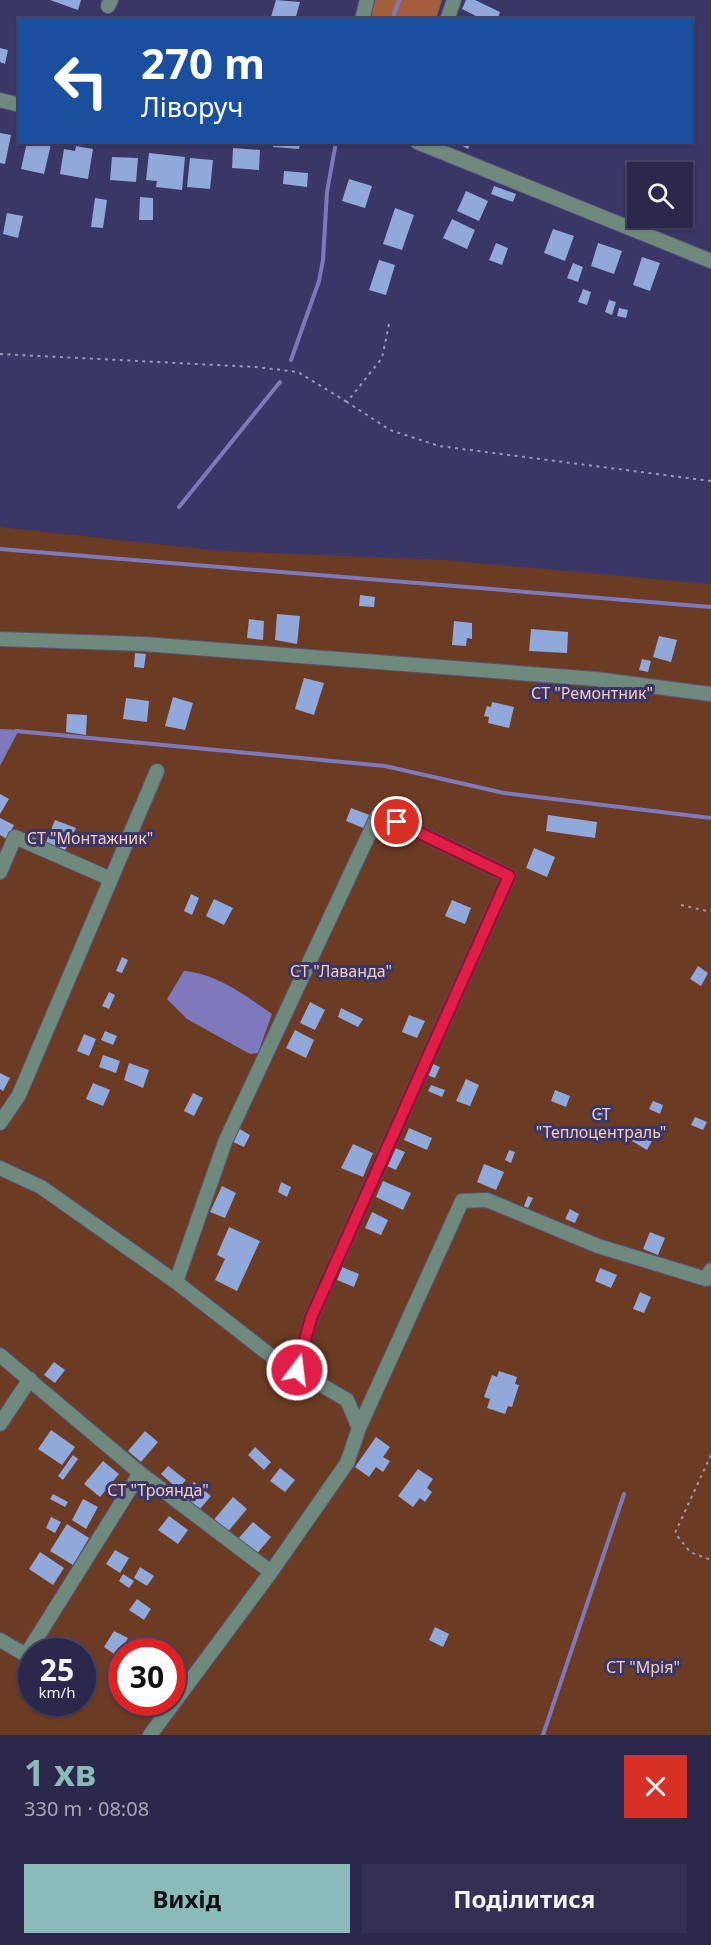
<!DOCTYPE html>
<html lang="uk">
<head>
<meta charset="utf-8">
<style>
	:root { --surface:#2c284c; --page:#343053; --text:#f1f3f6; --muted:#a6a6b5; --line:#484464; --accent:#8bbbb9 }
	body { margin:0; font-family:"Noto Sans",sans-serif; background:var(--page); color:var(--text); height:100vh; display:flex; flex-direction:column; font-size:22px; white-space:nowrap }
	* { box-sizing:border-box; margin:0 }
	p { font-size:20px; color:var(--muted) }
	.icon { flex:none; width:33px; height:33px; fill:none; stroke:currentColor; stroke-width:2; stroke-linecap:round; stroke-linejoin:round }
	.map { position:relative; height:1735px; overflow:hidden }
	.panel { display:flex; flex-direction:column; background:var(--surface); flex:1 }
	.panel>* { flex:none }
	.banner { position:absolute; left:18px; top:18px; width:675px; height:126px; border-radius:0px; box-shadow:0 2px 4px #0004,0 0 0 2px var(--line); background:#1a4fa0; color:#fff; overflow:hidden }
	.tools { position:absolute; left:627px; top:162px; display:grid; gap:12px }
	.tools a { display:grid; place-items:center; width:66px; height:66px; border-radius:0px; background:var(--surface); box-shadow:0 2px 4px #0004,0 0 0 2px var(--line); font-size:30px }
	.speed { position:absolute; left:18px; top:1638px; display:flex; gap:12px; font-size:30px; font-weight:700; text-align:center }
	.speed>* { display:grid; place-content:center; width:78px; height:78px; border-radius:50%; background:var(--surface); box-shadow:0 2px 4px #0004,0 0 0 2px var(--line); line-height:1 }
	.speed small { font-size:15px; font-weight:400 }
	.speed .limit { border:9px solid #d22; background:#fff; color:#111 }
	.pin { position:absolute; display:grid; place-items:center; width:51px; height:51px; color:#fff; margin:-26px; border:3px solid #fff; border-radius:50%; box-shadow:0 2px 6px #0007 }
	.me { position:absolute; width:66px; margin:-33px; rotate:15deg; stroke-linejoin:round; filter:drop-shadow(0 0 4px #0008) }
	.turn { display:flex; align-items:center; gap:21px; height:126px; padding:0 24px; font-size:27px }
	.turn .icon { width:78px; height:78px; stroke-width:2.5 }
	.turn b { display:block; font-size:42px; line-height:51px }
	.round { display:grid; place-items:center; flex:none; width:63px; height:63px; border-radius:0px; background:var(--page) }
	.summary { display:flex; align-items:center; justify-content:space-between; height:102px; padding:0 24px }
	h1 { font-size:36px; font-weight:700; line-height:45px; color:var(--accent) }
	.cta { display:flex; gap:12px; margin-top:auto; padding:12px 24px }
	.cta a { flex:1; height:69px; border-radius:0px; background:var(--accent); color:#111; font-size:24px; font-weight:700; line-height:69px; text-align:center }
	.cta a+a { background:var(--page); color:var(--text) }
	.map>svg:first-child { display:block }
</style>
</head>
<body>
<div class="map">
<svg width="711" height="1735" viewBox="0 0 711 1735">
	<rect width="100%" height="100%" fill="#3a3665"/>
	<path fill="#6c3b23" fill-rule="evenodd" d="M0 527 220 551 444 560 711 584V1735H0ZM32 1652H82V1702H32ZM122 1652H172V1702H122Z"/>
	<path fill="#a25e3d" d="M375 0H442L436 19H370Z"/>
	<path fill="#7e79bc" d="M0 729 19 730 0 766Z
		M184 971C217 974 245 995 272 1014L258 1053 250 1054 187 1019 167 999Z"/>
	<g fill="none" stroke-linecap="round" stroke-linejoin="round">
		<path stroke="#7e79bc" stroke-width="4" d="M392 20 399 0
			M291 360 319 281 323 260 327 192 336 142
			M179 507 280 382
			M0 549 711 607
			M16 731 385 766 504 793 711 818
			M543 1735 624 1494"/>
	</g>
	<path fill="#91a8db" d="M50 0H81L78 10Z
		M276 0 300 2 295 20H270Z
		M466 0H475L500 12 497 20H484L462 9Z
		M0 48 8 50 5 64 0 62Z
		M0 133 11 135 5 164 0 163Z
		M27 142 51 144 44 174 21 169Z
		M273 142H300L299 149 273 147Z
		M455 142H471L468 149Z
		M76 146 93 149 88 179 60 174 64 149 75 151Z
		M233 148 260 150 259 170 232 168Z
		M149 153 185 157 182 190 156 187 157 181 146 180Z
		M112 157 138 158 136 182 110 180Z
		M190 158 213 160 210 189 187 187Z
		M284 171 308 173 307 187 283 184Z
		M349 179 372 186 365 208 342 201Z
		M494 186 516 194 513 202 491 194Z
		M466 191 488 201 479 221 457 211Z
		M140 197 153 198V220H139Z
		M95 198 107 200 103 228 91 227Z
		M395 208 414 215 402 250 383 244Z
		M7 213 23 216 18 238 3 234Z
		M452 219 475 230 467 249 443 238Z
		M553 229 574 236 565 261 544 253Z
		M496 243 508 248 502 265 489 260Z
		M598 243 622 251 614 274 591 266Z
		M642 257 660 263 650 291 633 285Z
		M379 260 395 265 386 295 369 290Z
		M573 263 583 267 578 282 567 278Z
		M583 289 591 292 587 305 578 302Z
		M609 300 616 302 612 315 605 312Z
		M619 308 628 310 626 318 617 316Z
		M360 595 375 597 374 607 359 606Z
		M277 614 300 616 297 644 275 640Z
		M249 619 264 621 263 640 247 638Z
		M454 621 472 623V639L467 638 466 646 452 645Z
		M531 629 568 632 567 653 529 651Z
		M659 636 677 640 671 662 653 657Z
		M135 653 146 654 144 668 134 667Z
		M642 659 651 661 648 672 639 670Z
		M304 678 324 683 314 715 295 709Z
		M173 697 193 703 185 730 165 726Z
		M126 698 149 701 147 722 123 719Z
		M492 702 514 707 509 728 488 723 489 717 484 716 487 706 491 707Z
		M67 714 87 715 86 735 66 732Z
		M0 794 9 799 0 814Z
		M351 808 372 816 366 829 346 821Z
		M548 815 597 822 595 838 546 831Z
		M0 818 14 825 7 839 0 835Z
		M55 820 76 828 65 850 46 842Z
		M534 848 555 857 547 877 526 868Z
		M191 894 199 898 192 915 184 911Z
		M214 899 233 908 224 925 206 916Z
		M452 900 471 908 465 924 445 916Z
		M122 957 128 960 122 973 116 971Z
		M698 966 708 973 701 986 690 979Z
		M109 992 115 995 109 1009 102 1006Z
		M310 1002 325 1010 315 1030 300 1023Z
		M341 1008 363 1019 358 1027 338 1017Z
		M409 1015 425 1021 417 1038 402 1032Z
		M295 1030 314 1040 306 1058 286 1048Z
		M105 1031 117 1036 113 1045 101 1040Z
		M84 1034 96 1039 89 1056 77 1051Z
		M103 1055 120 1061 116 1073 99 1067Z
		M429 1062 440 1067 435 1078 424 1074Z
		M129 1063 149 1070 143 1088 124 1080Z
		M0 1073 10 1078 3 1091 0 1089Z
		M466 1079 479 1085 470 1106 456 1101Z
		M93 1083 110 1090 103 1106 86 1099Z
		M431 1085 445 1090 442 1097 428 1091Z
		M555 1090 570 1096 566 1107 551 1101Z
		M193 1093 203 1098 194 1116 184 1111Z
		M653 1101 663 1105 660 1114 649 1109Z
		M599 1110 609 1114 606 1123 596 1119Z
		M695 1117 707 1122 703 1130 691 1125Z
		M238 1128 250 1135 244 1147 233 1142Z
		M409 1128 432 1138 427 1150 404 1140Z
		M638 1130 653 1139 647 1150 632 1141Z
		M353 1144 373 1153 363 1177 341 1168Z
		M395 1148 405 1152 396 1170 387 1166Z
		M509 1150 515 1152 511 1163 505 1160Z
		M484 1164 504 1172 496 1190 477 1182Z
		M383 1181 411 1193 403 1210 376 1197Z
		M281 1182 291 1187 287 1197 278 1192Z
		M222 1186 236 1193 225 1218 210 1212Z
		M528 1196 533 1198 528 1208 524 1206Z
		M570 1209 579 1214 575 1223 565 1219Z
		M372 1212 388 1220 381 1235 365 1228Z
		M229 1227 260 1241 237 1291 215 1280 225 1259 217 1255Z
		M650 1232 665 1238 658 1255 643 1249Z
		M342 1267 359 1274 354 1287 337 1280Z
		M600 1268 617 1275 611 1288 595 1281Z
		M640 1292 651 1297 644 1313 633 1309Z
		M54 1362 65 1370 55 1383 44 1375Z
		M499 1371 517 1377 515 1384 519 1385 512 1407 508 1406 505 1414 487 1408 490 1399 484 1397 492 1375 497 1377Z
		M51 1430 75 1447 62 1465 38 1449Z
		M145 1431 158 1442 141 1462 128 1451Z
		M376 1437 390 1447 383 1457 390 1461 383 1472 376 1467 369 1477 355 1467Z
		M255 1447 271 1462 264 1470 248 1455Z
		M73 1455 78 1459 63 1480 58 1476Z
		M103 1461 119 1474 100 1497 84 1484Z
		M168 1466 186 1480 178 1489 161 1474Z
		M280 1468 295 1480 285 1492 270 1481Z
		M418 1469 433 1479 427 1488 432 1492 425 1502 420 1498 413 1507 398 1496Z
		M194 1482 211 1496 200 1509 183 1496Z
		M53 1494 68 1502 65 1507 50 1499Z
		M233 1497 247 1509 226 1534 212 1522Z
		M83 1499 98 1507 86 1529 72 1520Z
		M169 1516 188 1530 178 1544 158 1530Z
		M51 1517 61 1522 55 1533 46 1528Z
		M253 1522 271 1537 254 1557 236 1541Z
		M67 1524 89 1538 73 1565 50 1551Z
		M115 1550 129 1558 120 1573 106 1564Z
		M40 1552 64 1568 53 1585 29 1569Z
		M140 1567 154 1576 147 1586 134 1578Z
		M123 1574 134 1581 129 1588 119 1581Z
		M137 1599 151 1609 144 1620 129 1610Z
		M435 1627 449 1634 443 1647 429 1640Z
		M114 1631 128 1638 117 1656 104 1647Z"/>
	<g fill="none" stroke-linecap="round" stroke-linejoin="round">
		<defs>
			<path id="minor" d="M108 6 111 0
				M362 20 367 0
				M447 20 454 0
				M0 100 20 105
				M417 142 711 261
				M0 639 144 644 596 679 711 694
				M0 872 15 837 111 879
				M0 1123 19 1095 157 771
				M0 1168 41 1187 176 1282 270 1355 347 1400 359 1428 347 1463 271 1572 150 1735
				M176 1282 225 1142 379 813 509 876 311 1318 297 1370
				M0 1355 140 1473 271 1572
				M0 1424 30 1379
				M359 1428 462 1201 487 1200 598 1246 706 1279 711 1270
				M0 1640 26 1655 140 1473"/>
		</defs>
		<use href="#minor" stroke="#57547d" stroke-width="16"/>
		<path stroke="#9a98b5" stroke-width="2" stroke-dasharray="3 4.5" stroke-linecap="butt" d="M389 324 382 358 347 402 390 430 439 446 711 481
			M0 354 256 367 298 372 347 402
			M681 905 711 912
			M711 1455 675 1533 690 1552 711 1560"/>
		<use href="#minor" stroke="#6f897d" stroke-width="14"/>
	</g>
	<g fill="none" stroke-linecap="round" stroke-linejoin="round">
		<defs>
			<path id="route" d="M297 1370 311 1318 509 876 397 822"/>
		</defs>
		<use href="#route" stroke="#92132f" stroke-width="15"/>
		<use href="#route" stroke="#e11d48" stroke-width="10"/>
	</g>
	<g text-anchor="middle" stroke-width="6" stroke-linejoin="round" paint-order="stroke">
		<g font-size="16" fill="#f5cdbb" stroke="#3a3665">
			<text x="592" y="699">СТ "Ремонтник"</text>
			<text x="90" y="844">СТ "Монтажник"</text>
			<text x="341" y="977">СТ "Лаванда"</text>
			<text x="601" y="1120">СТ<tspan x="601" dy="18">"Теплоцентраль"</tspan></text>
			<text x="158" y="1496">СТ "Троянда"</text>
			<text x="643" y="1673">СТ "Мрія"</text>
		</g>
	</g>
</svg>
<div class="tools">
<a><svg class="icon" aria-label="search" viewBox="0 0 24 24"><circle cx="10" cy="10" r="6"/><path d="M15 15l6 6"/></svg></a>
</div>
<div class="speed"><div>25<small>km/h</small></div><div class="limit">30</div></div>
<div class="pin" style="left:397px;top:822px;background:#d93025"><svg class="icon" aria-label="arrive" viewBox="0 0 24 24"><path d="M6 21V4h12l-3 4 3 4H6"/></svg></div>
<svg class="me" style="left:297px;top:1370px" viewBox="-20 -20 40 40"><circle r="17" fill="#e11d48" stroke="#fff" stroke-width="3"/><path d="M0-11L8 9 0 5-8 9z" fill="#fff"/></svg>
<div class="banner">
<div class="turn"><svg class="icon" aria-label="left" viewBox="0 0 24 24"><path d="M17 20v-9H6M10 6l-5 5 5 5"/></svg><div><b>270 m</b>Ліворуч</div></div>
</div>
</div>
<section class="panel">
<div class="summary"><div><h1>1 хв</h1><p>330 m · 08:08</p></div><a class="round" style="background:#d93025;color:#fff"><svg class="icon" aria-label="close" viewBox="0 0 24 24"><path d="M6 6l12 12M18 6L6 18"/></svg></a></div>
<div class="cta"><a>Вихід</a><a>Поділитися</a></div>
</section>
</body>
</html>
